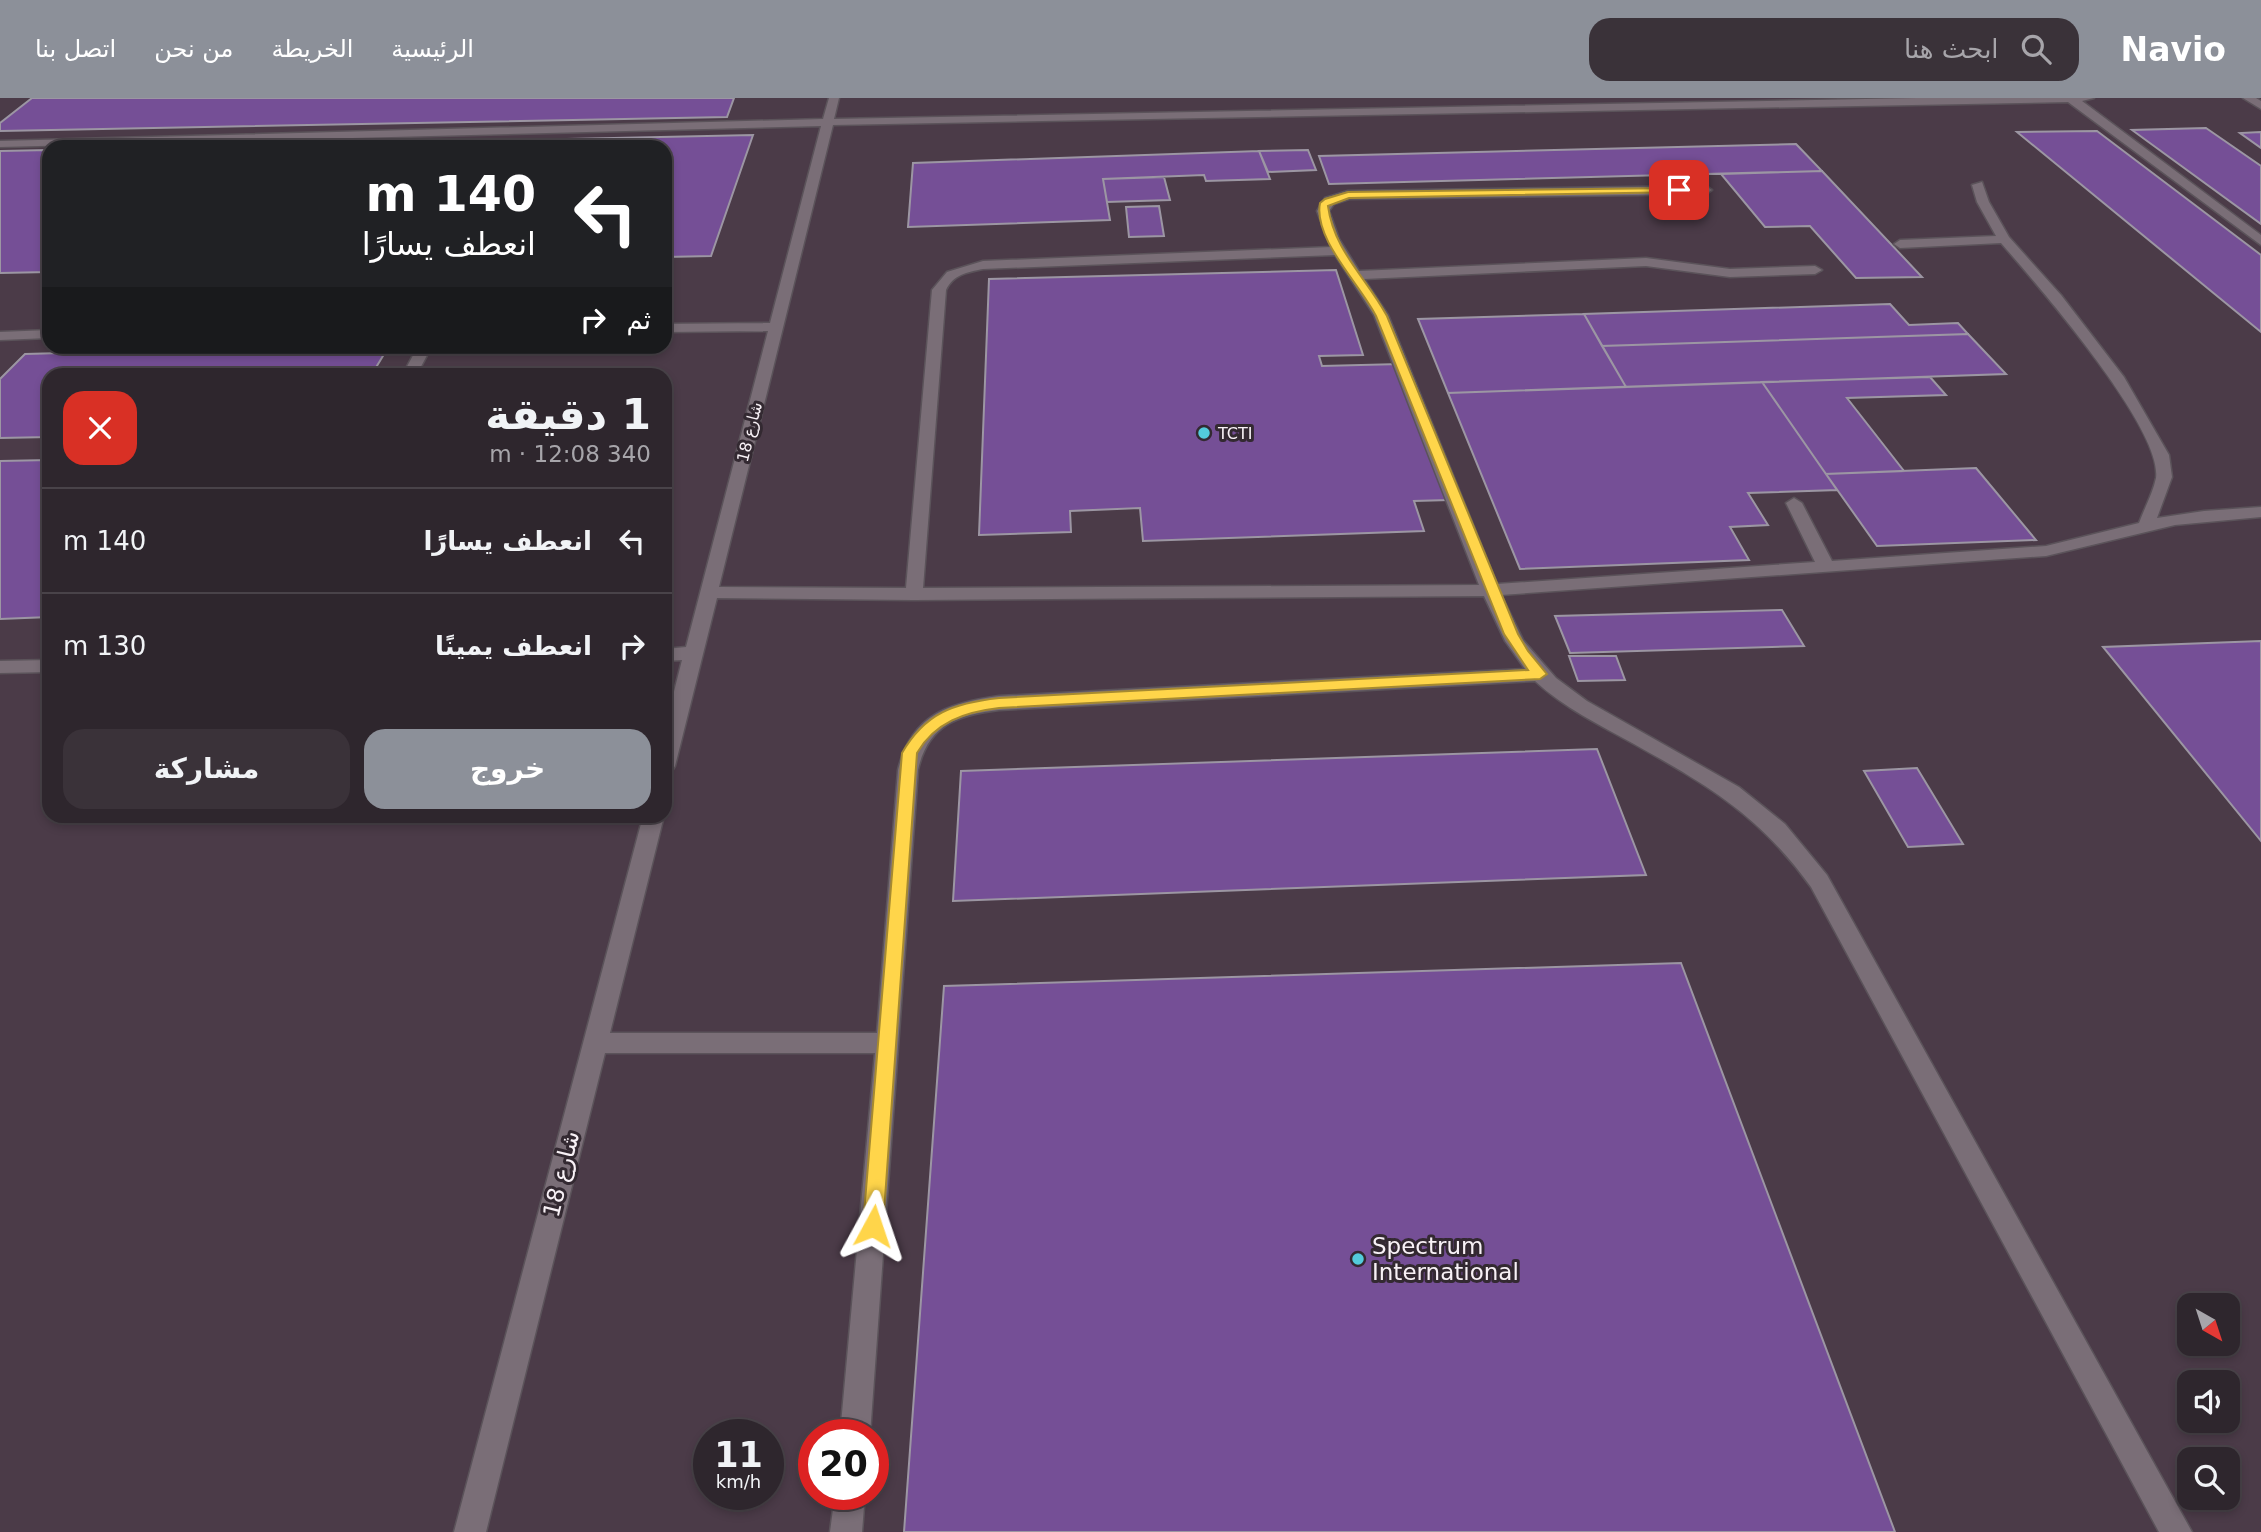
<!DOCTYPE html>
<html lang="ar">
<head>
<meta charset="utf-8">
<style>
	:root { --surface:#2e262d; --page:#3a3239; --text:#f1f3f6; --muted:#a7a5aa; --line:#494349; --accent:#8c9099 }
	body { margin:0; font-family:"DejaVu Sans",Cairo,sans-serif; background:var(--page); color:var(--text); direction:rtl; height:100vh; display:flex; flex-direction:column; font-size:26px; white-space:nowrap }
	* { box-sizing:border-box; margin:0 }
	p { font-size:23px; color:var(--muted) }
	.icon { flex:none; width:38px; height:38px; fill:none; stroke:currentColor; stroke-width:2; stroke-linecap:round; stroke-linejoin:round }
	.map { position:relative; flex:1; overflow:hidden; direction:ltr }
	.sheet { position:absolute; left:42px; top:270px; width:630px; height:455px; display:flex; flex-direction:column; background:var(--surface); border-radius:21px; box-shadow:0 4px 10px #0003,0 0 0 2px var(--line); direction:rtl }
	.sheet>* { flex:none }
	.top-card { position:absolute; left:42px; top:42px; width:630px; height:214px; border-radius:21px; box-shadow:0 4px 10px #0003,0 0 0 2px var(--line); direction:rtl; background:#202124; color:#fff; overflow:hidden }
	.needle { width:46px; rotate:141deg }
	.buttons { position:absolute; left:2177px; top:1195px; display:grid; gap:14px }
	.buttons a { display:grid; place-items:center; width:63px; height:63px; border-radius:14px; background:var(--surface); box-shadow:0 4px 10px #0003,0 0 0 2px var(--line); font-size:35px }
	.speed { position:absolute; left:693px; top:1321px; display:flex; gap:14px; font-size:35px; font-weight:700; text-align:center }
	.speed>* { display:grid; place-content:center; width:91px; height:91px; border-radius:50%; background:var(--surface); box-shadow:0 4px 10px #0003,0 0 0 2px var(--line); line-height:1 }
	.speed small { font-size:18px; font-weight:400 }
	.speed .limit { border:10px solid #d22; background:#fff; color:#111 }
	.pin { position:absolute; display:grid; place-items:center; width:60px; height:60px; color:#fff; margin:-30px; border-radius:14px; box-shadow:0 4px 10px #0006 }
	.me { position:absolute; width:77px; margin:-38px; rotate:5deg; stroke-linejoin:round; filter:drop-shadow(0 0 5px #0008) }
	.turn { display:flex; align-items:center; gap:24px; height:147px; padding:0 21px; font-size:32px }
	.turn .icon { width:91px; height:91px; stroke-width:2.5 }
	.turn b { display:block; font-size:49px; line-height:60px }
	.then { display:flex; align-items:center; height:66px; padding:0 21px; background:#0003; gap:14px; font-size:26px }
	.round { display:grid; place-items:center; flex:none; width:74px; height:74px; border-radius:21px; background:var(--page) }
	.overview { display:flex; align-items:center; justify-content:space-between; height:119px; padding:0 21px }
	h1 { font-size:42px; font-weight:700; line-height:52px }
	.cta { display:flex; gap:14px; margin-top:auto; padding:14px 21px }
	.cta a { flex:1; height:80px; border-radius:21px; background:var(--accent); color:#fff; font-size:28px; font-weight:700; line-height:80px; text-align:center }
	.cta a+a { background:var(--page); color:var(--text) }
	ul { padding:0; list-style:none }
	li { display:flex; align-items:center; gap:21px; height:105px; padding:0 21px; border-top:2px solid var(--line) }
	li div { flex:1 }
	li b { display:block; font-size:26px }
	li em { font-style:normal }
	header { display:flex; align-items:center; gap:42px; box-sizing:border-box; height:98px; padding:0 35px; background:var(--accent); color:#fff }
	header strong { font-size:33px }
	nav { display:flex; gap:38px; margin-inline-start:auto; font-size:24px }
	.search { width:490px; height:63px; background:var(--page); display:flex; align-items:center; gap:18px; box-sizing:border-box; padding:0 24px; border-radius:21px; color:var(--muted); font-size:26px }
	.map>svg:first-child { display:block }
</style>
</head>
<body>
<header>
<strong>Navio</strong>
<div class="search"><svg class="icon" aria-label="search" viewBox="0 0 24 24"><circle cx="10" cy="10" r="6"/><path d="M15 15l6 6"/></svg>ابحث هنا</div>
<nav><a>الرئيسية</a><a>الخريطة</a><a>من نحن</a><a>اتصل بنا</a></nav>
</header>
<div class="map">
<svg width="2261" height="1434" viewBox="0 0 2261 1434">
	<rect width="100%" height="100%" fill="#3e333c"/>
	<path fill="#4b3b48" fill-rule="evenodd" d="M0 0H2261V1434H0ZM49 49H665V248H49ZM49 276H665V718H49ZM2189 1208H2228V1246H2189ZM2189 1284H2228V1323H2189ZM709 1337H768V1396H709ZM814 1337H873V1396H814ZM2189 1362H2228V1400H2189Z"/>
	<path fill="#754f96" stroke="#9c96a3" stroke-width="2" d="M32 0H734L727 19 0 33V25Z
		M2206 30 2261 68V126L2132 32Z
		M2097 33 2261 157V234L2017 34Z
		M2261 34V50L2240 35Z
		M753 37 711 158 665 159V49H185Z
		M1796 46 1822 73 1329 86 1319 58Z
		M49 52V174L0 175V53Z
		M1308 52 1316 72 1268 74 1259 53Z
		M1259 53 1270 81 1206 83 1204 77 1103 81 1110 122 908 129 913 65Z
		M1822 73 1922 179 1856 180 1810 128 1765 129 1721 76Z
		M1164 79 1170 102 1107 104 1103 81Z
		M1159 108 1164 138 1129 139 1126 109Z
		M1336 172 1363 257 1319 258 1322 268 1400 266 1449 402 1414 403 1424 433 1143 443 1140 410 1070 413 1071 434 979 437 989 181Z
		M1890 206 1909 227 1958 225 1968 236 1602 248 1584 216Z
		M1584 216 1626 289 1448 295 1418 221Z
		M1968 236 2006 276 1626 289 1602 248Z
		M316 248H389L372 276H49V339L0 340V281L25 256Z
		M1930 279 1946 297 1847 300 1904 373 1826 376 1762 284Z
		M1762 284 1837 392 1748 395 1768 427 1730 429 1749 462 1520 471 1448 295Z
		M49 362V519L0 521V363Z
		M1976 370 2036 442 1877 448 1826 376Z
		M1782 512 1804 548 1570 555 1555 518Z
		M2261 543V743L2103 549Z
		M1569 558H1616L1625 582 1578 583Z
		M1597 651 1646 777 953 803 961 673Z
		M1917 670 1963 746 1908 749 1864 673Z
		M1681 865 1895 1434H904L944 888Z"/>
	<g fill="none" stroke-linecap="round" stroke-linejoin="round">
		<defs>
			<path id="minor" d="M829 0H839L834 21 1916 0H2094L2082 3 2261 137V147L2068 4 833 27 719 489 906 490 932 192 947 174 983 163 1331 149 1317 113 1325 100 1348 93 1706 88 1712 92 1706 96 1349 101 1334 106 1329 113 1339 141 1359 173 1646 160 1730 171 1815 168 1822 172 1815 176 1730 179 1646 168 1364 181 1388 217 1497 486 1815 464 1786 405 1794 400 1802 405 1832 463 2046 448 2139 425C2144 411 2153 395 2156 380 2163 331 2035 184 2001 145L1900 150 1894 146 1900 142 1996 138 1977 104 1972 87 1982 84 1989 104 2009 139 2061 197 2124 279 2169 357 2172 379 2157 420 2204 413 2261 409V419L2175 427 2046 458 1501 497 1523 542 1556 580 1587 603 1739 689 1785 726 1827 777 2192 1434H2159L1811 789C1760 718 1709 688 1634 646 1600 627 1564 610 1535 583L999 612C957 617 928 627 918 672L870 1337H840L875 955H605L486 1434H454L643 718H664L610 935H877L898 672C911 617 948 605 999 598L1525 571 1505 543 1484 498 914 502 717 500 675 668 672 673 665 675V629L682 562 665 563V551L686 549 768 233 665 234V226L770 225 821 28 0 49V43L823 21ZM1335 157 1374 217 1479 487 923 490 946 192C953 177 967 174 983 171Z
				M2243 0H2256L2261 3V11Z
				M49 232V240L0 242V234Z
				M418 248H432L417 276H403Z
				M49 562V574L0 575V563Z
				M835 1396H865L862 1434H830Z"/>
		</defs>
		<use href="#minor" stroke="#5b535a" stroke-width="3"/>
		<use href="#minor" fill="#7a6e77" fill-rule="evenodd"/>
	</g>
	<path fill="#ffd54a" stroke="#a68a30" stroke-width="2" d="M1679 90H1683V94L1349 100 1328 108C1334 153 1366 179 1387 218L1518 536 1528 553 1547 576 1540 581 999 610C965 614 935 624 917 655L883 1128 880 1134 873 1137 866 1134 863 1128 902 655C925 615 954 605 999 600L1528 572 1504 536 1376 218C1360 186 1313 141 1320 105L1325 101 1348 94Z"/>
	<g fill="#53cbdb" stroke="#332931" stroke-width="2.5">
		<circle cx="1204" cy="335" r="7"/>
		<circle cx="1358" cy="1161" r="7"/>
	</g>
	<g text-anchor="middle" stroke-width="6" stroke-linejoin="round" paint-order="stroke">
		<g font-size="16" fill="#f8f1f6" stroke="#332931">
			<text transform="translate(749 334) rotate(-76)" y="6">شارع 18</text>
		</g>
		<g font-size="16" fill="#f8f1f6" stroke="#332931" text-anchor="start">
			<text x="1218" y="341">TCTI</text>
		</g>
		<g font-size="23" fill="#f8f1f6" stroke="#332931">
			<text transform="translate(561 1076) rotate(-76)" y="8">شارع 18</text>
		</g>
		<g font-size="23" fill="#f8f1f6" stroke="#332931" text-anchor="start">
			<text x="1372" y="1156">Spectrum<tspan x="1372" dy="26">International</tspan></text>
		</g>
	</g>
</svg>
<div class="buttons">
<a><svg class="needle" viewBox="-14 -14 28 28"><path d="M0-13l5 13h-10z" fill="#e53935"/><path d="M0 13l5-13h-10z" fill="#a7a5aa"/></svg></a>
<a><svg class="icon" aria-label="sound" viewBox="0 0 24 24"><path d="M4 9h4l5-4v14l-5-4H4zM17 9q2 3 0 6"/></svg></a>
<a><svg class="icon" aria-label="search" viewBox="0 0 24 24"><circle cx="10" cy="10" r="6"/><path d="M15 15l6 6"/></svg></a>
</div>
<div class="speed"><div>11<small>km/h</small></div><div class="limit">20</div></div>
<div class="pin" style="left:1679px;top:92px;background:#d93025"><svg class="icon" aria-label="arrive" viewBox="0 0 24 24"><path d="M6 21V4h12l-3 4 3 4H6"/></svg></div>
<svg class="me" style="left:873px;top:1128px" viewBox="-20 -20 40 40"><path d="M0-17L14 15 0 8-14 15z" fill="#ffd54a" stroke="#fff" stroke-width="4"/></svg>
<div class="top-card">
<div class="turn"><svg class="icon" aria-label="left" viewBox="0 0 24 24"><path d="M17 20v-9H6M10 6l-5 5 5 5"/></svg><div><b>140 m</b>انعطف يسارًا</div></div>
<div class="then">ثم<svg class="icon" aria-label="right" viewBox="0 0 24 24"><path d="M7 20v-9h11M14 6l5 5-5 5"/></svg></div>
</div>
<section class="sheet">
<div class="overview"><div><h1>1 دقيقة</h1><p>340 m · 12:08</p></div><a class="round" style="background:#d93025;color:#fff"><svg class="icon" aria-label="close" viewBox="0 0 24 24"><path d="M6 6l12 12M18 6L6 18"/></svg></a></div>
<ul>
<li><svg class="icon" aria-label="left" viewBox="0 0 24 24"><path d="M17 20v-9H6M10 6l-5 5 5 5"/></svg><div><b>انعطف يسارًا</b></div><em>140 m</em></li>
<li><svg class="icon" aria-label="right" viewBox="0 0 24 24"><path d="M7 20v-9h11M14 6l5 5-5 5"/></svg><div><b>انعطف يمينًا</b></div><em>130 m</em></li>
</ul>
<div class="cta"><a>خروج</a><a>مشاركة</a></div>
</section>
</div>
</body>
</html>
